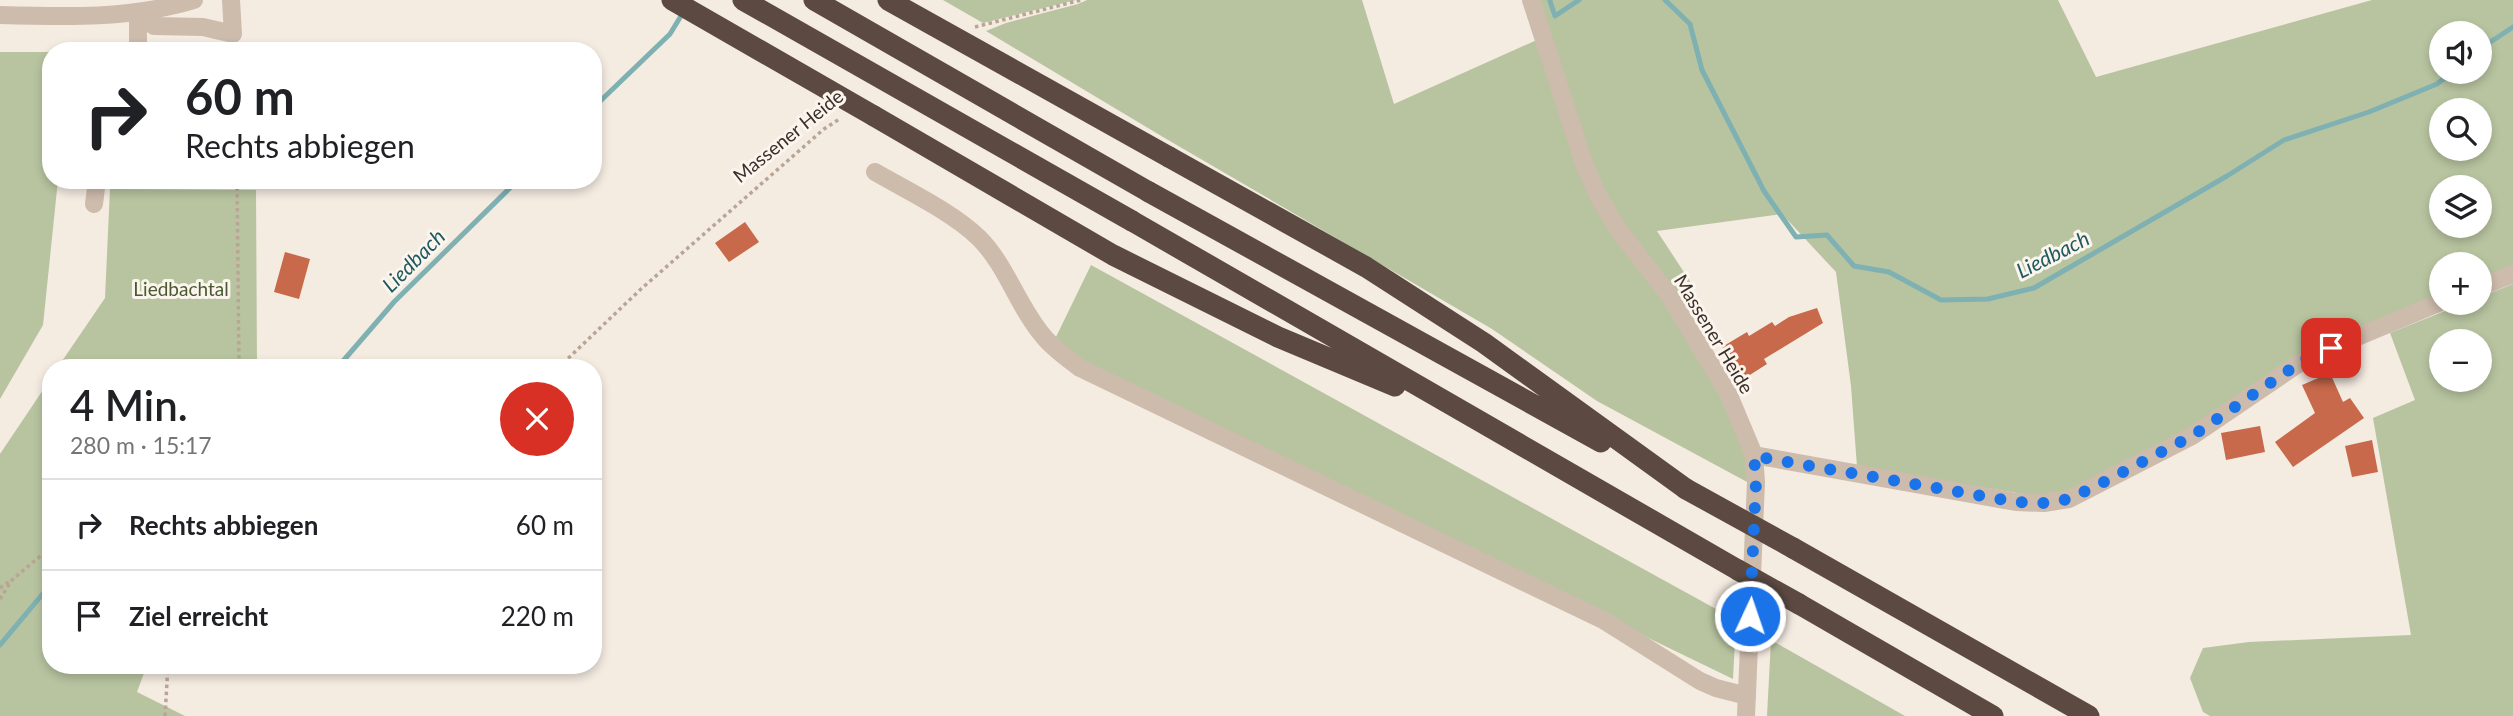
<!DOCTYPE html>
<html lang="de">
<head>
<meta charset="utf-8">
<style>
	:root { --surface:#fff; --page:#f6f6f6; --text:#202124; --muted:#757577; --line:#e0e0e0 }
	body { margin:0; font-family:Lato,sans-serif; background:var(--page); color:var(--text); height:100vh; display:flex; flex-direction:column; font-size:26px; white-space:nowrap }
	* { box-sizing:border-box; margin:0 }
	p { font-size:23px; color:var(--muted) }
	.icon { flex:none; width:38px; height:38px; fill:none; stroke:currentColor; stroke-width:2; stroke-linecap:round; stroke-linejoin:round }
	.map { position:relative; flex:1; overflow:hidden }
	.details { position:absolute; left:42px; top:359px; width:560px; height:315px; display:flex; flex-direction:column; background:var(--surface); border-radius:28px; box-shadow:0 4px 10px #0003 }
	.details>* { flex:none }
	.guide { position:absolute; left:42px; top:42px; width:560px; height:147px; border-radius:28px; box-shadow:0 4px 10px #0003; background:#fff; color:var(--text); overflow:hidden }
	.tools { position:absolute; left:2429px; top:21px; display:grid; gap:14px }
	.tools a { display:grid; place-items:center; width:63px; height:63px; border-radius:50%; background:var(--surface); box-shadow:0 4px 10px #0003; font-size:35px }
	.pin { position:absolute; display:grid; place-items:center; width:60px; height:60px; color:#fff; margin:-30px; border-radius:14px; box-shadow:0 4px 10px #0006 }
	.me { position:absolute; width:77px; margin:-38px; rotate:3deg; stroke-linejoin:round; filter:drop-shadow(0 0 5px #0008) }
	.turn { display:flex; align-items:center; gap:24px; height:147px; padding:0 28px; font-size:32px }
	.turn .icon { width:91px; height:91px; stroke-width:2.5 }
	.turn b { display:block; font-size:49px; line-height:60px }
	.round { display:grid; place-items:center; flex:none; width:74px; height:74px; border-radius:37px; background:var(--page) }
	.overview { display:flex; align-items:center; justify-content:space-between; height:119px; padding:0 28px }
	h1 { font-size:42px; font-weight:600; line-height:52px }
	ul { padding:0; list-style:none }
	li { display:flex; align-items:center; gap:21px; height:91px; padding:0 28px; border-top:2px solid var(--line) }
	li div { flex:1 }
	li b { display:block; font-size:26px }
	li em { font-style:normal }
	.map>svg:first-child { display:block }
</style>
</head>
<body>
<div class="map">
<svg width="2513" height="716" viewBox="0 0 2513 716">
	<rect width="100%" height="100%" fill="#f4ebe1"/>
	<path fill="#b8c4a0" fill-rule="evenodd" d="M943 0H1076L983 23Z
		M1087 0H1362L1394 104 1539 39 1580 170 1665 301 1722 396 1747 456 1749 483 1597 401 1492 329 1163 137 986 31 1006 23 1078 4Z
		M1538 0H2058L2096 77 2372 0H2513V274L2480 287V264H2441V302L2377 328 2070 497H2042L1857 467 1851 386 1836 272 1782 214 1657 231 1693 286 1676 296 1622 226 1592 170ZM2441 33H2480V72H2441ZM2441 110H2480V149H2441ZM2441 187H2480V226H2441Z
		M0 52H51V180H58L43 325 0 399Z
		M110 189 256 190 257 367H58L105 298Z
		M1091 265 1736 620 1733 679 1087 366 1055 339Z
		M2513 284V716H2210L2203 712 2190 678 2203 648 2249 642 2411 635 2373 418 2415 400 2390 333 2465 303H2480V297ZM2441 341H2480V380H2441Z
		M51 378V665H147L137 692 185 716H0V454Z
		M1771 640 1905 716H1767Z"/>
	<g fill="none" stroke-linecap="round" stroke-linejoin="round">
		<path stroke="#7fb0b2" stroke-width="5" d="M1665 0 1690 24 1702 70 1764 191 1796 237 1827 235 1854 266 1889 272 1941 300 1988 299 2034 288 2227 176 2284 140 2369 112 2437 84 2452 72
			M1550 1 1555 16 1579 0
			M2480 49 2513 27
			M593 108 670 34 684 11
			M337 368 394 302 518 180
			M0 645 51 584"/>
	</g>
	<path fill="#c8694b" d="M745 222 759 242 729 262 715 243Z
		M285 252 310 259 299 299 274 292Z
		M1817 308 1823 323 1764 359 1767 364 1742 380 1722 347 1747 332 1749 336 1772 322 1775 326 1789 317Z
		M2330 373 2343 402 2350 398 2364 418 2293 467 2275 442 2315 413 2302 385Z
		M2260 426 2265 452 2226 460 2221 433Z
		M2372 440 2378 472 2352 477 2345 446Z"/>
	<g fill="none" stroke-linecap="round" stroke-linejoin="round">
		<path stroke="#b9a596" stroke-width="3.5" stroke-dasharray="3.5 3.5" stroke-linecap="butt" d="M975 27 1081 0
			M237 180 239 368
			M558 368 641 289 824 129 841 118
			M0 588 10 581
			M0 599 12 580 51 547
			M165 716 168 665"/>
		<path stroke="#cdbbac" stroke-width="18" d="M1531 0 1586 169 1601 201 1618 229 1671 298 1728 393 1754 455 1756 482 1746 716
			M138 12 154 26 203 27 233 34 231 0
			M0 15C65 17 132 19 194 0
			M138 51V12
			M875 172C908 191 952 212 979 238 1007 266 1018 307 1044 337 1054 349 1067 358 1080 368L1603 620 1700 681 1716 688 1747 696
			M94 204 97 180
			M2480 287 2513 274
			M1754 455 2016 502 2044 503 2069 499 2192 436 2307 358 2441 302"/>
		<path stroke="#5c4a42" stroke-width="21" d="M874 116 1113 255 1278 337 1395 386
			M1169 157 1366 267 1484 343 1686 489
			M1149 192 1601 442
			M1132 221 1738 570
			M1793 548 2089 716
			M1799 604 1993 716"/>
		<path stroke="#5c4a42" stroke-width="21" d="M672 0 874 116
			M743 0 1132 221
			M814 0 1149 192
			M888 0 1169 157
			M1686 489 1793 548
			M1738 570 1799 604"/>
	</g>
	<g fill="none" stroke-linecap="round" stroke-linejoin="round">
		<path stroke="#1a73e8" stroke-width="12" stroke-dasharray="0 21.6" d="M1750 616 1756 482 1754 456 2016 502 2044 503 2069 499 2106 481 2192 436 2307 358 2331 348"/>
	</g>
	<g text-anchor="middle" stroke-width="6" stroke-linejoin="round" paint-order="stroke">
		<g font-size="19" fill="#3b302b" stroke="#fbf5ee">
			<text transform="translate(788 136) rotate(-39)" y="7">Massener Heide</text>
			<text transform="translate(1714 334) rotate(59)" y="7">Massener Heide</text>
		</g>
		<g font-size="19" fill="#4a5a2e" stroke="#fbf5ee">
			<text x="181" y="296">Liedbachtal</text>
		</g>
		<g font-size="21" font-style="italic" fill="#1f5a5e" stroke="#fbf5ee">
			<text transform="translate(2053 255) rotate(-27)" y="7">Liedbach</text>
			<text transform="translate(414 261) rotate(-45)" y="7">Liedbach</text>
		</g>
	</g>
</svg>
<div class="tools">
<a><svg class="icon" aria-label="sound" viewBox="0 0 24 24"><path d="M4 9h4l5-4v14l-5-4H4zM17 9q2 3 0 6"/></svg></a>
<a><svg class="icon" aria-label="search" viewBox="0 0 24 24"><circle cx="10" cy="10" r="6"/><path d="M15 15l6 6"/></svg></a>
<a><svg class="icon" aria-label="layers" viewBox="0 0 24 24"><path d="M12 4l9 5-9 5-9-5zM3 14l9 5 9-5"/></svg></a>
<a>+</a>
<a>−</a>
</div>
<div class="pin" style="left:2331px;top:348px;background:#d93025"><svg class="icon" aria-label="arrive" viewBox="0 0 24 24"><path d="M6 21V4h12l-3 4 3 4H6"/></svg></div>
<svg class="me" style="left:1750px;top:616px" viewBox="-20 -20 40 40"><circle r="17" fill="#1a73e8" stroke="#fff" stroke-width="3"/><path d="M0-11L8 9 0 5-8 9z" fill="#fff"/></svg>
<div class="guide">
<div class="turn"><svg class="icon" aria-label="right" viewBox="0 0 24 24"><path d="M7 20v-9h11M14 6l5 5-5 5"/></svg><div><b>60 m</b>Rechts abbiegen</div></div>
</div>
<section class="details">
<div class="overview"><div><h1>4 Min.</h1><p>280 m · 15:17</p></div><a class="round" style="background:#d93025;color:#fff"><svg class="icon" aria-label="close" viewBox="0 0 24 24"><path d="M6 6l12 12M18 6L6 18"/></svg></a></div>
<ul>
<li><svg class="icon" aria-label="right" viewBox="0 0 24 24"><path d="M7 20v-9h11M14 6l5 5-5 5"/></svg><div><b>Rechts abbiegen</b></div><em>60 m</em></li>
<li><svg class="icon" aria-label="arrive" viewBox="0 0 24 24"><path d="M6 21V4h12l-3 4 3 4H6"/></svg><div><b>Ziel erreicht</b></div><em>220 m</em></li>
</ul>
</section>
</div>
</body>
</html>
